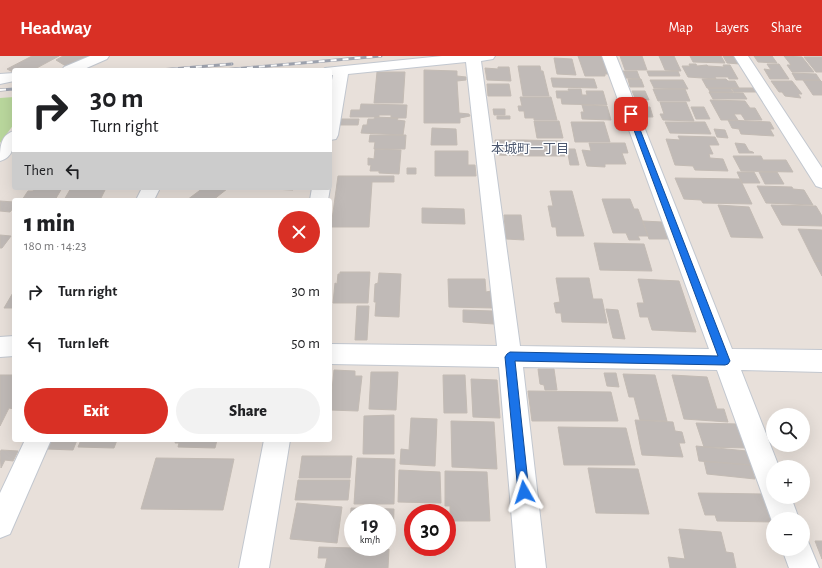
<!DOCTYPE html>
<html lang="en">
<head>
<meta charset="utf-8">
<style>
	:root { --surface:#fff; --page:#f2f2f2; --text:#202124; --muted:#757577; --accent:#d93025 }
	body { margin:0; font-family:"Alegreya Sans","Noto Sans JP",sans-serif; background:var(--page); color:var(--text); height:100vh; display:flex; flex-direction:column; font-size:15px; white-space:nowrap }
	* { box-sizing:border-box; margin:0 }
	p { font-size:13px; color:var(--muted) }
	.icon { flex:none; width:22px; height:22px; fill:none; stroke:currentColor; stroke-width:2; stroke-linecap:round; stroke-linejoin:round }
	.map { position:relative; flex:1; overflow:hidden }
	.panel { position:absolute; left:12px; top:142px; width:320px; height:244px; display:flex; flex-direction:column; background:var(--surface); border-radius:4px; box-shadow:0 4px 16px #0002 }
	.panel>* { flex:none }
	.banner { position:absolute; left:12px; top:12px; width:320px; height:122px; border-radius:4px; box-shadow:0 4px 16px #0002; background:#fff; color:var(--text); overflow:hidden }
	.tools { position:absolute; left:766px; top:352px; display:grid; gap:8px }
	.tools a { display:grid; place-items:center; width:44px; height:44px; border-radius:50%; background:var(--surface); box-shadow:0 4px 16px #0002; font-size:20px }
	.speed { position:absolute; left:344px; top:448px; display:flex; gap:8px; font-size:20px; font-weight:700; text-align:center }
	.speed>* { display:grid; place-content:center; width:52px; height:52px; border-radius:50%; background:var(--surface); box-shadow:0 4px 16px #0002; line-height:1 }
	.speed small { font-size:10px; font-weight:400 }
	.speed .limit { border:6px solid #d22; background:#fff; color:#111 }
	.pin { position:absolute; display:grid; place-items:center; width:34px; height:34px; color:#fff; margin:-17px; border-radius:8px; box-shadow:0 2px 6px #0006 }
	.me { position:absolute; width:44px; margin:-22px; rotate:354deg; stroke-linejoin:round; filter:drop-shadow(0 0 3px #0008) }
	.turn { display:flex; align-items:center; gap:14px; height:84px; padding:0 12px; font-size:18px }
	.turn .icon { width:52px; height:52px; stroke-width:2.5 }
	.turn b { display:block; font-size:28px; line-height:34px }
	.then { display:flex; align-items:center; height:38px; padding:0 12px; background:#0003; gap:8px; font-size:15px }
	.round { display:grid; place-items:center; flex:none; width:42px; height:42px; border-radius:21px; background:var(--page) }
	.summary { display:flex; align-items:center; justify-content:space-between; height:68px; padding:0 12px }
	h1 { font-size:24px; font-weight:800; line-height:30px }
	.primary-button { display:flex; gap:8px; margin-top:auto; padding:8px 12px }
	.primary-button a { flex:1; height:46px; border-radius:24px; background:var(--accent); color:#fff; font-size:16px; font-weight:800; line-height:46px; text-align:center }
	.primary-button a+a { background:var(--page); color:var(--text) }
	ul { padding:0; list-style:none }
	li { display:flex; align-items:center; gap:12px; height:52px; padding:0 12px }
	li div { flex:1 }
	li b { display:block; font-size:15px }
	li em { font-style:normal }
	header { display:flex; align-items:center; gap:24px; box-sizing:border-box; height:56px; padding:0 20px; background:var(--accent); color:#fff }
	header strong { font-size:19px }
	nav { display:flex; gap:22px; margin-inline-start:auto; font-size:14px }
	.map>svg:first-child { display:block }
</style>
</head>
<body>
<header>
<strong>Headway</strong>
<nav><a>Map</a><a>Layers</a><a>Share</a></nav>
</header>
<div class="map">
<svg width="822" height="512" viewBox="0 0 822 512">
	<rect width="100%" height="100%" fill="#e8e0da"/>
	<path fill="#bad89d" d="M14 41V68L0 87V42Z"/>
	<path fill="#c0bab7" stroke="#c3bbb4" d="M32 0H59L33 14H14L13 16 7 13Z
		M63 0H96L69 12 56 4Z
		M578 0H603L609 18H605V20H585Z
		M620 0H642L647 14H625Z
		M659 0H674L681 15 665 14Z
		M690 0H721L725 7 693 6Z
		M723 0H735L740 8 727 7Z
		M754 0H772L777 7 758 6Z
		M784 0 802 1 814 16H792L787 9H791Z
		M804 1H822V16H816Z
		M554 2 572 3 576 19 557 18Z
		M689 8H696L697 10 707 9 708 10 724 11 723 9H730L738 23H729L728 21H715L716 23 688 21 682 10H690Z
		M767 8H779L789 23H770L764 13 771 14Z
		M518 10H540L541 15H543L549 40H523Z
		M498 11H509L511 25 487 24 485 12 498 13Z
		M424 14 457 15V20L466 21V24L457 25 459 57 469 58 470 60 460 62V67H424Z
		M623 15H637L640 23 626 22Z
		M647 15H678L680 20H649Z
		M377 16H405L403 47H374Z
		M792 17 816 18 820 24H796Z
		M551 22 594 23 597 32 553 31Z
		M628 23H641L644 31H630Z
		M702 23H726L728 25H735L739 32H707Z
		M650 24H683L688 33 654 32Z
		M803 24H820L822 26V39H813Z
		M771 25H792L802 38H798L801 42 785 40 782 36H779Z
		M487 28H509L511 40H488Z
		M708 32H730L733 36H710Z
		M731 32H756L759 36H734Z
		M568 33H581L582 39H587L586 35H603L607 49 562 48 561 42H557L556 35H569Z
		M653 33H685L690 45H658Z
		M632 35H645L649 44H636Z
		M709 36 743 37 747 43H713Z
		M520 41H551L557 64H534V62H525L524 55H519L518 50H522Z
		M710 44 745 45 750 52H755L762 64H745L741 58H734L738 64H721Z
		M660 46H686L694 65 663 64 660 58H664Z
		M361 48 407 49 406 62H391V59H379V61H350L351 54H360Z
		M582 49 607 50 611 64 582 63 581 56H584Z
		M636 51H650L653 61H640Z
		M691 51H704L710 63H696Z
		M493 53H505V59H494Z
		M497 60H510V63H497Z
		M375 61 398 62 397 64 405 65 403 79 361 77 363 69H367L368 63H374Z
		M341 63H359L358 69H340Z
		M728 64 770 66 774 73H770L774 80 741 78 739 73 732 72Z
		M534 65H559L563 82H537Z
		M571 66H604L610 86H575Z
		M665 66H705L711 78 670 77Z
		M432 72 456 73 457 89H431Z
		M714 73 725 74 728 82 717 81Z
		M370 79H406L405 93H374L375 86H369Z
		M678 80 715 81 719 89H709L713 98H709L710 102 723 103 728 115 695 114 693 110 675 109 666 83 680 84Z
		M495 84H524L527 100 496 99Z
		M524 84 561 85 565 100H527Z
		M589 87H625L628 97H622L626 108H605V111L587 110 582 94 591 95Z
		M735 87 745 88 749 95 753 96 754 97H739Z
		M375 93 401 94 399 118 379 117V115H370L371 109H368V102L374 103Z
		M567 93H575L579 109H570Z
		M435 95H468V109H475L476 120H435Z
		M733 100H761L763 104H786L793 116 741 115Z
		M407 112H416V118H407Z
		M737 116H754L760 127H742Z
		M759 116H777L784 128H765Z
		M338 120H394V126H372L369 171H331Z
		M675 122 740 123 752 148 703 147 701 144 684 143Z
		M757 130 792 131 793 133 804 134 813 149 766 147Z
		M35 132H62L55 144H22L28 135H33Z
		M71 132H106L100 144H64Z
		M203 132H225L227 133 213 144H187Z
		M250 132H293V134Z
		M550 135H572L584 180H557L556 171H552L548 150H553Z
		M602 143H630L634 153H638L648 180H638L640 184H629L626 177H613Z
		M0 145 14 146V151L10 156 0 155Z
		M718 149 749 151 763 182 731 181Z
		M771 149 816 150 822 160V170L782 169Z
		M422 152 464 153 465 168 422 167Z
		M504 159H521L524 184 506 183Z
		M643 165 662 166 668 183H649Z
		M798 173 822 174V205H814Z
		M0 179 11 180 2 192H0Z
		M594 187 644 188 652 215 600 214Z
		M814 205H822V220Z
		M340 216H370L368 247H333L335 227 337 228 338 218H340Z
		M379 217 401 218 399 261 375 260 376 246H374L375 228 378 227Z
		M556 222H589L593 243H602L607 267 562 266 561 257H556L554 247 560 246Z
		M448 223H485L486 236 491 235 493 252 449 251Z
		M638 223 679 225 696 276 652 274 648 261H640L637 247H644Z
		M14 235V252H4Z
		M357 250H369L367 284H355Z
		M606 253 618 254 625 283 613 282Z
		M463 254 493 255 494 268 463 266Z
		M538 313H554L557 334H545L544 329 540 328Z
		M334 314 355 315V320H362L358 355 330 354Z
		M371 316H398L396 354 369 353Z
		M604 317H616L619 331 607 330Z
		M623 318 655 319 667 365 640 364 634 341H629Z
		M0 319H14V353L9 352 0 370Z
		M443 319H465L467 357H444Z
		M672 319 707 321 717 353H724L728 366 684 363Z
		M471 323 497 324 500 362 473 361Z
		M528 335 611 336 618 365H532Z
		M394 359V398H363L364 360Z
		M411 362 437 363 435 410 400 408 401 393 409 394Z
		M635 364 673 366 675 375 682 376 685 387H679L683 401 642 399Z
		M451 365 494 366 497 413 452 411Z
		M696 367 738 368 747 392 704 391Z
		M558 371 626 372 635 409H564Z
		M51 384H77L73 394 47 393Z
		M81 384H117L114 392 78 391Z
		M176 384H217L215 392 178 391 179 387H175Z
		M696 390 747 395 751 409 699 405Z
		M1 394 18 395 13 405 5 404 1 412 0 397Z
		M302 400H352L350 422H299Z
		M156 402 234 403 223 454 141 453Z
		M357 402 395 403 394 448H354Z
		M704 405 751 409 755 423 707 418Z
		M588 412 638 413 649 458 596 457Z
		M399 414 440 416 441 447 398 446Z
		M445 415 487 416 490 465H450V450H445Z
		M298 424H350L348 444H295Z
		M698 437 763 438 773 466 717 465 715 459H705Z
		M297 447 342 451 337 487 290 483Z
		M351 452 394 453 393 485H387V457H353V485L349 484Z
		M679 473 721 476 726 496 733 497 736 512H670L668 501 685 503Z
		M815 485H822V503Z
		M319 491 389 493 388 512H325L327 502H318Z"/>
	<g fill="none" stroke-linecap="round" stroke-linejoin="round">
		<defs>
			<path id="street" d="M90 0H109L107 3 82 14H62L64 11Z
				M442 0H495L493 3 481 5 520 290 709 293 602 0H616L732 293 822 294V316L741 314 779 411H773V441H791L799 463H773V468L717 314 523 311 546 512H516L499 311 330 308V288L497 290 466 6 348 18 338 79 336 83 330 84V34L333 19H330V14H323L325 12Z
				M734 0H748L822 112V132L816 130Z
				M14 17V25L0 28V18Z
				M14 75C14 87 15 101 0 105 0 92 0 79 14 75Z
				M142 132H160L154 144H136Z
				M312 132H330L328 144H310Z
				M14 280V300L0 301V281Z
				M25 384H51L10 478 0 482V437Z
				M264 384H290L269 512H239Z
				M803 481 807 483 819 512H789L782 493H803Z"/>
		</defs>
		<use href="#street" stroke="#c2c7cf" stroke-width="2"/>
		<use href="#street" fill="#fff" fill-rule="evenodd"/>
		<defs>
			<path id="rail" d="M160 14 232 8
				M223 14 381 0
				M0 34 14 33"/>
		</defs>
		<use href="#rail" stroke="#9ea3af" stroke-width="3"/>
		<use href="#rail" stroke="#fff" stroke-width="2" stroke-dasharray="6" stroke-linecap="butt"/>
	</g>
	<path fill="#1a73e8" stroke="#114b97" d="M631 56 634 58 730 305 728 308 725 309 515 305 529 436 528 441 524 442 520 441 518 436 505 301 507 298 510 296 718 300 628 58Z"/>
	<g text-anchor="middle" stroke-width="3" stroke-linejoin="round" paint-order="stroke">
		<g font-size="13" fill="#4e5a71" stroke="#fff">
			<text x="530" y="97">本城町一丁目</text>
		</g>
	</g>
</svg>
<div class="tools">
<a><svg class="icon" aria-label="search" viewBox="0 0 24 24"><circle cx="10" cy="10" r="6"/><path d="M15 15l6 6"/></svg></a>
<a>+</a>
<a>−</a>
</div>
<div class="speed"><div>19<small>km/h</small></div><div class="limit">30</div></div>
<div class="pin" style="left:631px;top:58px;background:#d93025"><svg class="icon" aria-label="arrive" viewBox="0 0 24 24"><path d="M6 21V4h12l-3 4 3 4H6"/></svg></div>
<svg class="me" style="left:524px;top:436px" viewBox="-20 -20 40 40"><path d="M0-17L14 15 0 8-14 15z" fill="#1a73e8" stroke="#fff" stroke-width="4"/></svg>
<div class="banner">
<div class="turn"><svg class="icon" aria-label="right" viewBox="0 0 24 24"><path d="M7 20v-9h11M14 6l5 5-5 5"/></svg><div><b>30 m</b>Turn right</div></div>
<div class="then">Then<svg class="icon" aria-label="left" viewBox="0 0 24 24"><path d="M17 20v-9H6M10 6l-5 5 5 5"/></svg></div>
</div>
<section class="panel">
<div class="summary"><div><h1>1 min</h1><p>180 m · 14:23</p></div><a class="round" style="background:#d93025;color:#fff"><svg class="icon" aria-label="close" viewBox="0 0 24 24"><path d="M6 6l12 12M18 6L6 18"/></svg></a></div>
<ul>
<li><svg class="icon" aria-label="right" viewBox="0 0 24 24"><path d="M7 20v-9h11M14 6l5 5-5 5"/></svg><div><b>Turn right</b></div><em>30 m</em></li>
<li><svg class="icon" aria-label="left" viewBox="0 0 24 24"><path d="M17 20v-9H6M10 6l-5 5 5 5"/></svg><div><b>Turn left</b></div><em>50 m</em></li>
</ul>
<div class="primary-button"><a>Exit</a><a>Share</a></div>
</section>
</div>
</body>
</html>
